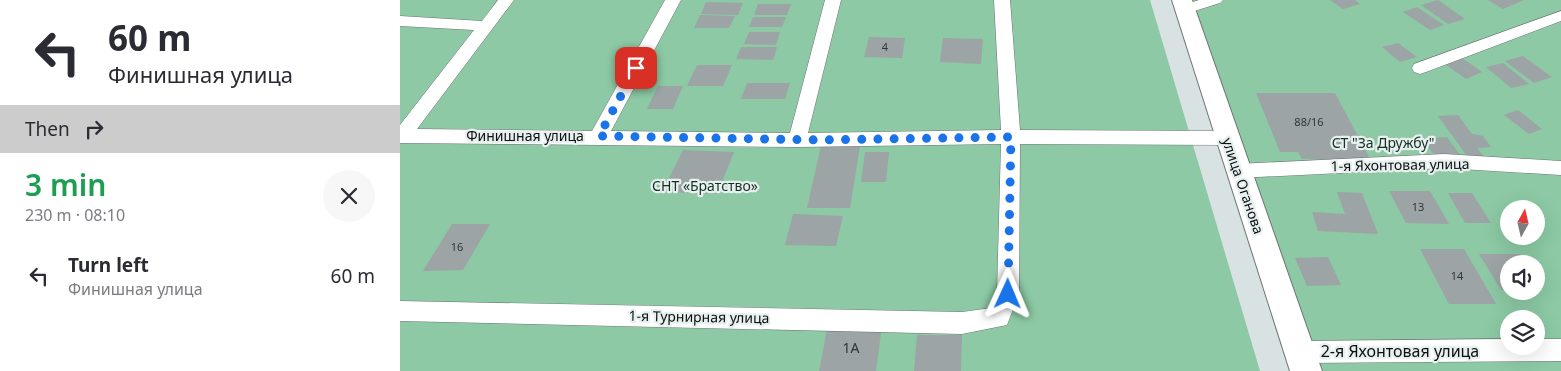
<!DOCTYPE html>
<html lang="en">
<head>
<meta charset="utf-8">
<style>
	:root { --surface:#fff; --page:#f7f7f7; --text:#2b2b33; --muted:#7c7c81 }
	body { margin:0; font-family:"Noto Sans",sans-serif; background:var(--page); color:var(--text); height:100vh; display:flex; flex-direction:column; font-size:19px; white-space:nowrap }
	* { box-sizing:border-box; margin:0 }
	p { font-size:16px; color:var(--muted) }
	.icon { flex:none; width:28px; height:28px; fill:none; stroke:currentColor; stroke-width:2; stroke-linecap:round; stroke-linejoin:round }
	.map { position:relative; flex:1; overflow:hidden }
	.sheet { display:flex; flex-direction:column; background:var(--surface); width:400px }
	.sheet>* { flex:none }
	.guide { background:#fff; color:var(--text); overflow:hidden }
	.needle { width:32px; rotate:8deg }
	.controls { position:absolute; left:1100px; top:200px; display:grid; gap:10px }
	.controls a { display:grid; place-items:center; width:45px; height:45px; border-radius:50%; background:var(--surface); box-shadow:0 5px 20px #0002; font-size:25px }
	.pin { position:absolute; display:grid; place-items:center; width:42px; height:42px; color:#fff; margin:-21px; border-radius:10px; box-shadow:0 2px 8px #0006 }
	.me { position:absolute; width:55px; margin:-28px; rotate:1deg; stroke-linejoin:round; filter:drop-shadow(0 0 4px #0008) }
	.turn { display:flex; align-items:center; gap:18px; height:105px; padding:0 25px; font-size:22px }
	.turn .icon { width:65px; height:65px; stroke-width:2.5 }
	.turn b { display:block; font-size:35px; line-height:42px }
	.then { display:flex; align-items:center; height:48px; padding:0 25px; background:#0003; gap:10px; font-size:19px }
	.round { display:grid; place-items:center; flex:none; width:52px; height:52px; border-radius:26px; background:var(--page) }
	.headline { display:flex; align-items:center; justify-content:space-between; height:85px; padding:0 25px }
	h1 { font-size:30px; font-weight:600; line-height:38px; color:#1e9e55 }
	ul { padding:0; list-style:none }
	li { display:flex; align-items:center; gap:15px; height:75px; padding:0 25px }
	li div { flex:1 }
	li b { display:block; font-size:19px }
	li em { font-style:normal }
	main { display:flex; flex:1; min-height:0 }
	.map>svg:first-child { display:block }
</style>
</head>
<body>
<main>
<section class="sheet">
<div class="guide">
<div class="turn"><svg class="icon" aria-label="left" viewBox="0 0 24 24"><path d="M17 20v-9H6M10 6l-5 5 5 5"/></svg><div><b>60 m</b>Финишная улица</div></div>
<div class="then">Then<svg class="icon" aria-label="right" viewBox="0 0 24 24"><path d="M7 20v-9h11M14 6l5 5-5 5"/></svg></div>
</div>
<div class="headline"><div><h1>3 min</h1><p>230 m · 08:10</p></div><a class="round"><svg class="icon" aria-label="close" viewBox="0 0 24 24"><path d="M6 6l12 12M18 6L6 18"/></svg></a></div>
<ul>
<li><svg class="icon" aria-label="left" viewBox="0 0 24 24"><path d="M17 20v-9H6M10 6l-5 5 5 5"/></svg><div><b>Turn left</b><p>Финишная улица</p></div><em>60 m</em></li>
</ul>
</section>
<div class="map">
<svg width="1161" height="371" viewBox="0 0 1161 371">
	<rect width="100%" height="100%" fill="#d9e2e2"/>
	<path fill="#8cc9a4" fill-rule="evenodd" d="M0 0H750L860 371H0Z
		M784 0H1161V371H911ZM1109 209H1136V236H1109ZM1109 264H1136V291H1109ZM1109 319H1136V346H1109Z"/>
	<path fill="#9ca4a5" d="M930 0H955L960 4 943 9Z
		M1038 0 1065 19 1048 24 1021 5Z
		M1088 0H1124L1103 9Z
		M306 2 343 3 338 15 301 14Z
		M358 4H391L387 15H354Z
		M1017 7 1044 25 1030 30 1003 12Z
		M300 15 335 16 329 28H294Z
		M353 17H386L382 27H349Z
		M349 32H380L376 45 344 44Z
		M469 37 505 38 502 58 464 57Z
		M543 38 583 39 581 64 540 62Z
		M998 43 1017 57 1000 62 982 47Z
		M341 47H377L373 60 336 59Z
		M1123 56 1152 77 1134 83 1105 61Z
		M1062 58 1082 72 1066 79 1046 65Z
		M1103 63 1129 84 1111 88 1086 67Z
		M297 65H332L323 86H287Z
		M347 83H390L385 99H341Z
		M258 86H283L273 109H247Z
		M856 93H935L970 159H902L898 152H880Z
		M1118 110 1142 129 1129 134 1104 115Z
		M1058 115 1072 134 1083 136 1091 147 1077 148 1086 159 1070 160 1038 116Z
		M1047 137 1060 155 1035 156 1022 139Z
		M421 146H460L450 208H407Z
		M283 150 334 152 317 194 262 192Z
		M465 152H489L486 182H461Z
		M989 191H1030L1049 224 1006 223Z
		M937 192 962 193 978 234 918 231 912 212 945 214Z
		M1048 193H1072L1091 223H1065Z
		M393 214 443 216 436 246 385 245Z
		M52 224H90L63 270 23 271Z
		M1020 249H1064L1096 304H1049Z
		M1079 254H1120L1126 264H1109V290H1101Z
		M928 257 941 285 907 286 895 258Z
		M428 324 482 325 476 371H419Z
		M517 335H562L561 371H514Z"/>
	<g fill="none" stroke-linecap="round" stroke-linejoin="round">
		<defs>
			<path id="minor" d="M98 0H114L17 129 192 131 265 0H281L211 131 390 133 425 0H441L408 133 601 130 594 0H610L620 130 827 131 834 133 836 138 834 143 827 145 620 144 619 294 607 325 562 334 0 321V301L562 312 591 308 597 294 601 144 397 147 0 143V125L74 30 0 26V16L82 21Z
				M799 0H823L820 3 785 14 780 12 777 9 780 6Z
				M1161 11V21L1026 72 1020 74 1014 72 1012 68 1014 64Z
				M1044 154 1161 161V175L1044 168 838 178 831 176 828 171 831 166 838 164Z
				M1109 339V346H1136V339H1161V361L900 363 891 360 888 352 891 344 900 341Z"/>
			<path id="major" d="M772 0H792L922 371H890Z"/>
		</defs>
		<use href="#minor" stroke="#6d7474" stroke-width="1"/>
		<use href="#major" stroke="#6d7474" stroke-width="2"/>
		<use href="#minor" fill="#fff" fill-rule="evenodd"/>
		<use href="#major" fill="#fff" fill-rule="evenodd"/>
	</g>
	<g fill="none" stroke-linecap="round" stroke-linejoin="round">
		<path stroke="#1a73e8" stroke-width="9" stroke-dasharray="0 16.2" d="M236 68 199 136 421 140 611 137 608 294"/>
	</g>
	<g text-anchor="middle" stroke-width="4.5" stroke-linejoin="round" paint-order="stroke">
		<g font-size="11" fill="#313535">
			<text x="485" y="51">4</text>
			<text x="909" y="126">88/16</text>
			<text x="1018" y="211">13</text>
			<text x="57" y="251">16</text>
			<text x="1057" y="280">14</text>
		</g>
		<g font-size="14" fill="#0d1010" stroke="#e7efef">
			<text x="125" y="141">Финишная улица</text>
			<text transform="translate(1000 165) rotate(-1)" y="5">1-я Яхонтовая улица</text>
			<text transform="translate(843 186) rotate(71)" y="5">улица Оганова</text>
			<text transform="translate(299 317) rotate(1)" y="5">1-я Турнирная улица</text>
		</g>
		<g font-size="14" fill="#133120" stroke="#e7efef">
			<text x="983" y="148">СТ "За Дружбу"</text>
			<text x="305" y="191">СНТ «Братство»</text>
		</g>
		<g font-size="14" fill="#313535">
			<text x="451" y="353">1А</text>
		</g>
		<g font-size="16" fill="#0d1010" stroke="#e7efef">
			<text x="1000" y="357">2-я Яхонтовая улица</text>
		</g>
	</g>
</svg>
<div class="controls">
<a><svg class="needle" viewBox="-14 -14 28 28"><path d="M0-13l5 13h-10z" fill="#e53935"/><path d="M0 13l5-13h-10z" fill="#7c7c81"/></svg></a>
<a><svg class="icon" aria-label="sound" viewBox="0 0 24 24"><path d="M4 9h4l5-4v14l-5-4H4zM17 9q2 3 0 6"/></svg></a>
<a><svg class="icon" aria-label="layers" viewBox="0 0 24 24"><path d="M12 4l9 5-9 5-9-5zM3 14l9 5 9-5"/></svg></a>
</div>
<div class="pin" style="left:236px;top:68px;background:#d93025"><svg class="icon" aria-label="arrive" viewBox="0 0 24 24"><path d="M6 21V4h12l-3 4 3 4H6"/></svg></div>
<svg class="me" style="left:608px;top:294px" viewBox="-20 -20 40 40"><path d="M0-17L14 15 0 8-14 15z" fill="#1a73e8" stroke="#fff" stroke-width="4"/></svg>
</div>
</main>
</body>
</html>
